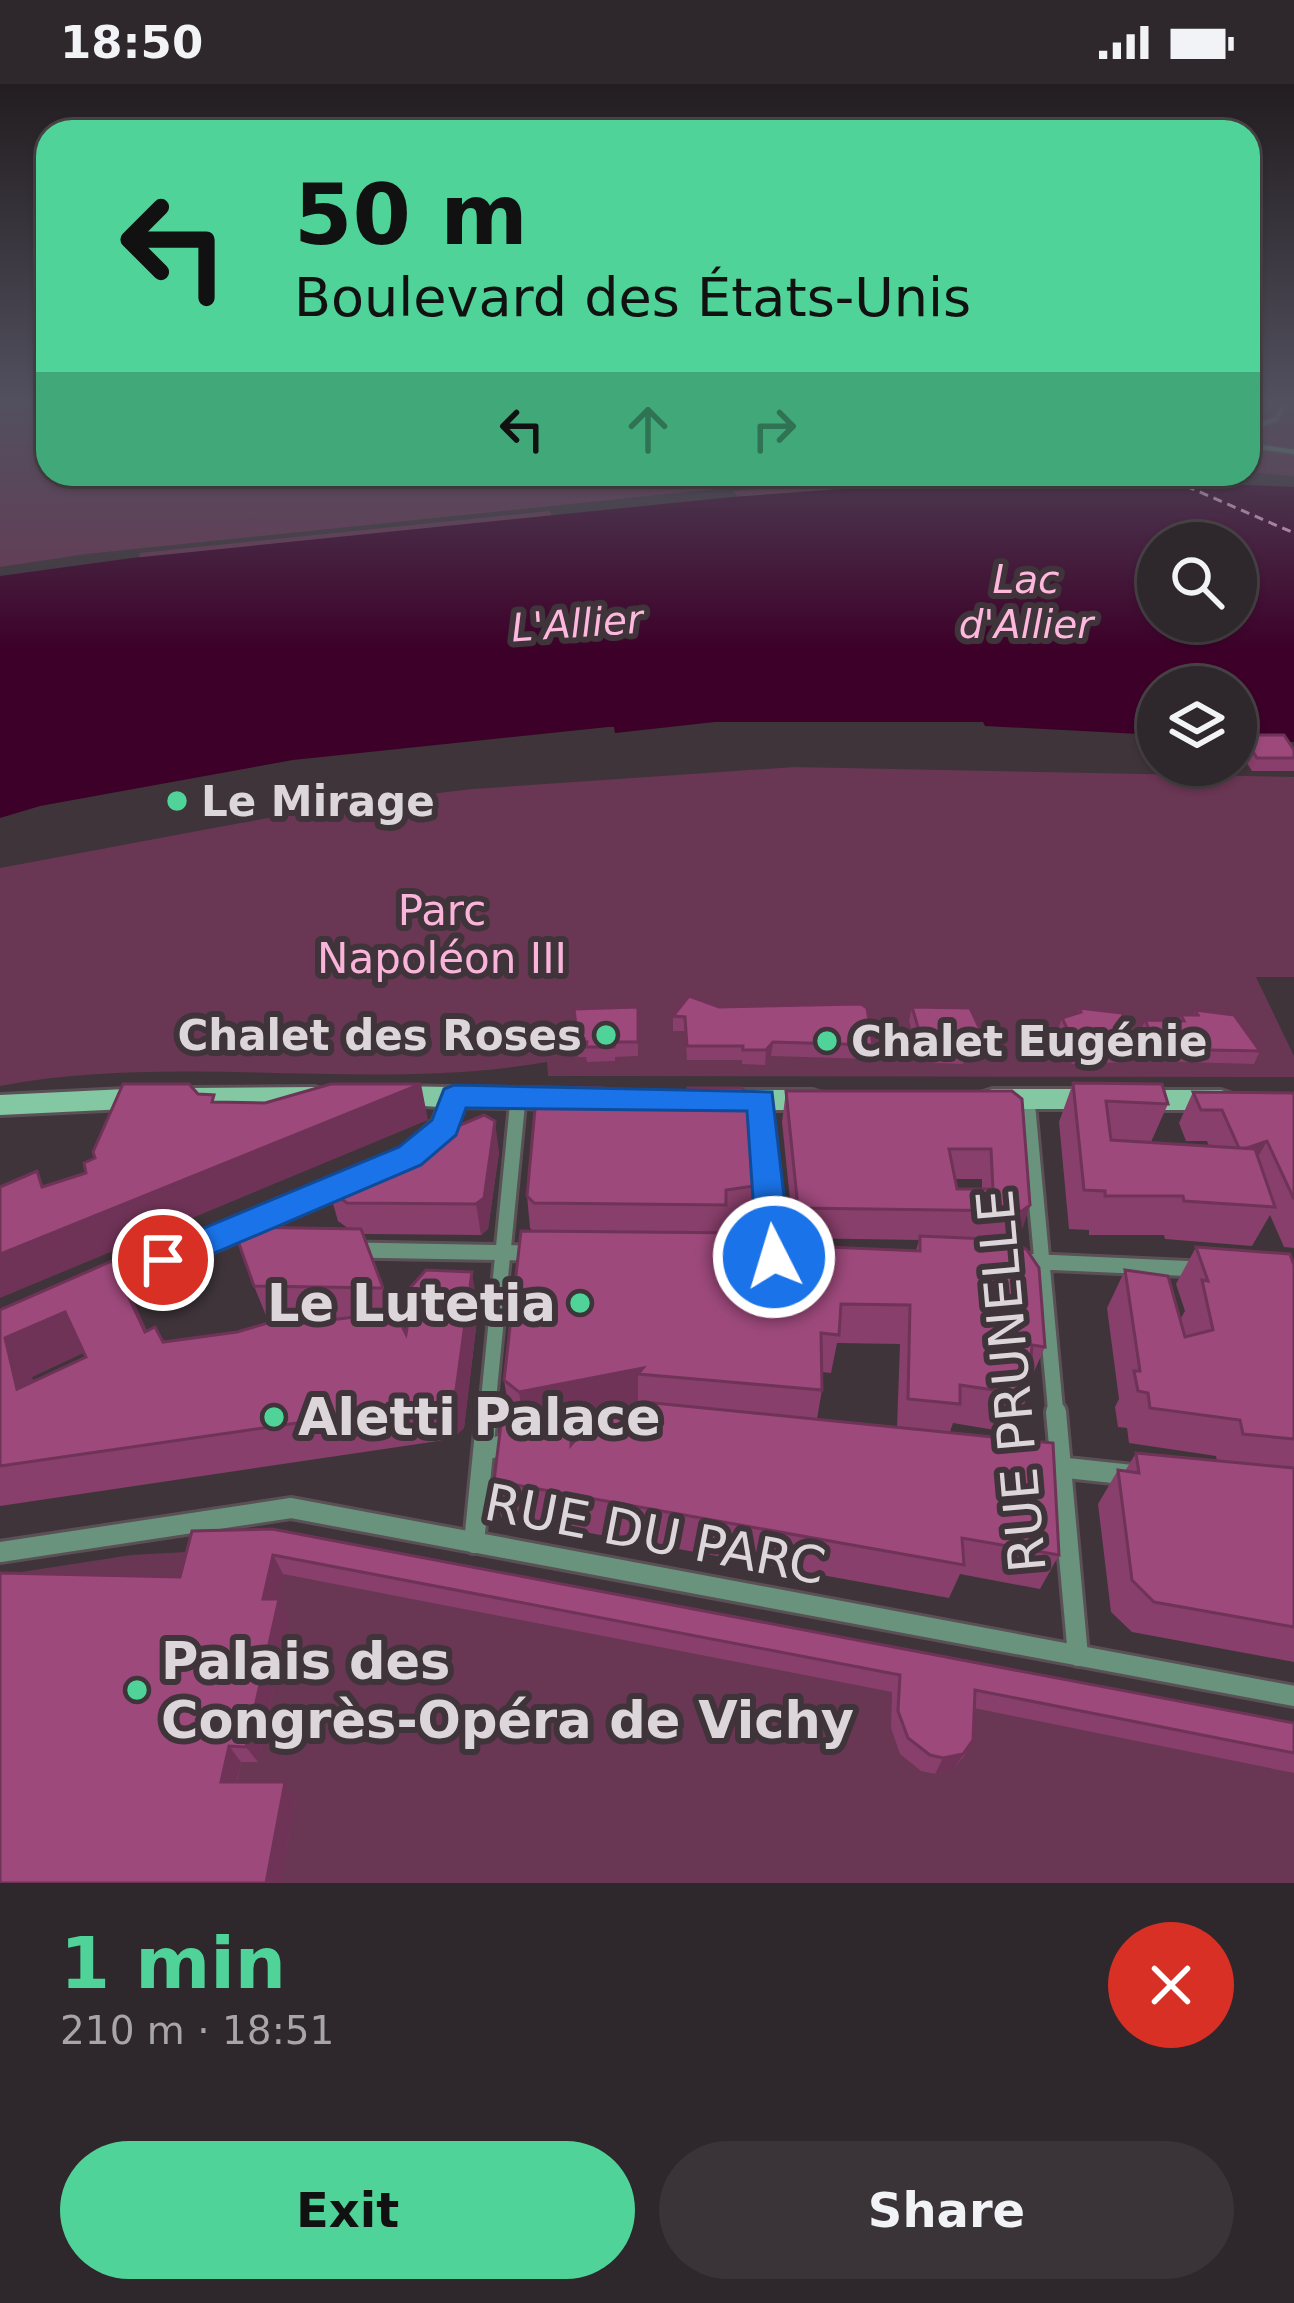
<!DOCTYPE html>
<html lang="en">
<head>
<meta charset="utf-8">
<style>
	:root { --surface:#2e272b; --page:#3a3337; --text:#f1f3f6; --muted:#a7a5a9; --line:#494447; --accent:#50d398 }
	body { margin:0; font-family:"DejaVu Sans",sans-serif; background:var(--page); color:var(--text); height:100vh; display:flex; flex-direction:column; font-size:45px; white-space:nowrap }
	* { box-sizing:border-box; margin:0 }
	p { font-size:39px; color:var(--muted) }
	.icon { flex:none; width:66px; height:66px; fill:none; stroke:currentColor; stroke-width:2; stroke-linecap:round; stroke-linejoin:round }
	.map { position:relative; height:1799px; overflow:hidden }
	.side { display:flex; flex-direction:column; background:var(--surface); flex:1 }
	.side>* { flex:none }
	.banner { position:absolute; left:36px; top:36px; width:1224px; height:366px; border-radius:36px; box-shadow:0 3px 9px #0004,0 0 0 3px var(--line); background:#50d398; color:#111; overflow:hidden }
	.controls { position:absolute; left:1137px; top:438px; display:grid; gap:24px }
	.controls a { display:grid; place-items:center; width:120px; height:120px; border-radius:50%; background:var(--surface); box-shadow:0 3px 9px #0004,0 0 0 3px var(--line); font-size:60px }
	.pin { position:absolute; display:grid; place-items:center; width:102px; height:102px; color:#fff; margin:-51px; border:6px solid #fff; border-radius:50%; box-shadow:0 3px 12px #0007 }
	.me { position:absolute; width:132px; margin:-66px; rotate:355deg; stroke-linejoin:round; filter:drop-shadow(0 0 9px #0008) }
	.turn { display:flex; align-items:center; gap:42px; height:252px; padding:0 60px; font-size:54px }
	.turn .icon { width:156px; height:156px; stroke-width:2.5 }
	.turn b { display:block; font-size:84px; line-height:102px }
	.lanes { display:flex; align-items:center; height:114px; padding:0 60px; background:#0003; justify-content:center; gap:60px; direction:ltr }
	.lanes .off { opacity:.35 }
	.round { display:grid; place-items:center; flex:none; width:126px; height:126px; border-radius:63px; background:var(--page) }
	.summary { display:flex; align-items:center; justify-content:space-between; height:204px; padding:0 60px }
	h1 { font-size:72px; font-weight:700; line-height:90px; color:var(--accent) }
	.primary-button { display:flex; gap:24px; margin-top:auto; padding:24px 60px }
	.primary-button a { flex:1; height:138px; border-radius:72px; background:var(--accent); color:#111; font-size:48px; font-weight:700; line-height:138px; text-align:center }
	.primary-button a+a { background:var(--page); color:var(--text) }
	.status { display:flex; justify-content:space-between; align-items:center; height:84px; padding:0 60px; background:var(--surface); direction:ltr }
	.status svg { height:33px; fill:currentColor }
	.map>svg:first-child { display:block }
</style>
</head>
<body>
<div class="status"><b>18:50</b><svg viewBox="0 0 49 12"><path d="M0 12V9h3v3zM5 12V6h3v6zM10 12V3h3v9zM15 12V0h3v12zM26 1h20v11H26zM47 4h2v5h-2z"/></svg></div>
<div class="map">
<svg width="1294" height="1799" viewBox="0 0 1294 1799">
	<rect width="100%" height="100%" fill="#3e3439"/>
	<path fill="#693653" d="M48 315V390H862L86 470 0 483V316Z
		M1248 315H1294V392L1248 388Z
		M934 390H1135L1137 394 953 395 738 413 733 407Z
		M550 427 552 432 139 474 140 469Z
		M795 683 1294 693V893H1256L1294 972V993L548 992 547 978C367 1009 180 968 0 1002V784L331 722 472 705Z
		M204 1467 1294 1652V1799H0V1507L21 1488 131 1471Z"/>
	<path fill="#3d0029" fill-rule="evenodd" d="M1026 392 1294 403V658L1236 655V603H1158V651L985 642 983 638H715L615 649 614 643H608L293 676 40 722 0 734V492L132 474 732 413ZM1158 459H1236V537H1158Z"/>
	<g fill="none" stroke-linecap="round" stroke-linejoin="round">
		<path stroke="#feb7dd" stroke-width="3" stroke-dasharray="9 6" stroke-linecap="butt" d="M1186 402 1294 449"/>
		<defs>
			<path id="lane" d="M1248 345 1277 335 1286 315
				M1248 361 1294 368"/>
			<path id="street-far1" d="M1027 1015 1056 1331
				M761 1016 774 1173
				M355 1166 532 1169
				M745 1173 820 1174
				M1020 1177 1198 1185
				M487 1331 518 1015"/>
			<path id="street" d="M1056 1328 1078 1572
				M484 1366 512 1359
				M1039 1381 1132 1391
				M474 1459 487 1328
				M0 1468 291 1424 1294 1612"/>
			<path id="secondary" d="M392 1002 567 1005 576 1008 580 1015 576 1022 567 1025 464 1023C457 1048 426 1091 396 1082L392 1074 433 1036 438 1023 383 1019 379 1012 383 1005Z
				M315 1003 324 1006 328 1013 324 1020 315 1023 188 1024 179 1021 175 1014 179 1007 188 1004Z
				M147 1004 156 1007 160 1014 156 1021 147 1024 0 1031V1011Z
				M992 1005H1095L1104 1008 1108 1015 1104 1022 1095 1025H992L983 1022 979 1015 983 1008Z
				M716 1006H813L822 1009 826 1016 822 1023 813 1026H716L707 1023 703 1016 707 1009Z
				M1136 1006H1221L1230 1009 1234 1016 1230 1023 1221 1026H1136L1127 1023 1123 1016 1127 1009Z
				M357 1083 367 1086 371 1094 367 1102 102 1216 91 1220 80 1216 76 1207 80 1198Z"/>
		</defs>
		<use href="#lane" stroke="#5a5156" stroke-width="8"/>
		<use href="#street-far1" stroke="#5a5156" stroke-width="21"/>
		<use href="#street" stroke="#5a5156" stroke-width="26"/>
		<use href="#secondary" stroke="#5a5156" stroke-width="6"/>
		<use href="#lane" stroke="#69937d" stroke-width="4.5"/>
		<use href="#street-far1" stroke="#69937d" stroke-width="15"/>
		<use href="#street" stroke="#69937d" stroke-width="20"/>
		<use href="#secondary" fill="#83c8a3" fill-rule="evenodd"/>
	</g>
	<path fill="#883f6b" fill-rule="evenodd" d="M1242 651 1294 666V687H1252L1237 664Z
		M638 923V972L615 973V977L587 978 586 973H578L574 925Z
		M719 923 873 961 871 975 771 972 765 981 742 980V976H687L685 947H673V932Z
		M912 923 979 960 975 974H964L963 980 935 979 934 975 920 974 909 937Z
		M1079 924 1135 964 1129 978 1072 980 1057 948 1062 934 1077 929Z
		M1195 926 1260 967 1254 980 1152 977 1140 949 1145 936 1179 937 1181 931H1193Z
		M1073 999 1168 1020 1151 1058 1209 1062 1207 1057H1186L1179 1039 1193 1008 1294 1009V1164L1284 1163 1270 1131 1252 1162 1165 1155 1164 1151H1089V1146L1069 1145 1059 1038Z
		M786 1007H1012L1030 1121 1020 1151 1012 1157 1045 1263 1029 1299 1028 1311 1012 1349 953 1339 950 1348 1059 1471 1040 1505 960 1490 949 1514 501 1433 494 1397 515 1338 510 1334 504 1296 533 1147 530 1144 527 1112 602 1012 754 1102 750 1134 725 1138 724 1149 757 1206 799 1211 806 1162 916 1167 919 1156 794 1154 782 1038ZM955 1095H982V1105H957ZM837 1259 900 1260 897 1343 817 1335 822 1306V1288L831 1289ZM598 1331 574 1358 572 1336Z
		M499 1068 488 1145 481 1151 363 1150 383 1204 389 1229 406 1250 414 1226 409 1205 426 1186 478 1227 464 1344 452 1355 0 1422V1226L112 1177 147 1247 163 1258 237 1248 269 1239 254 1202 349 1145 338 1137 329 1106ZM84 1268 86 1273 33 1298 32 1293Z
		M1196 1163 1294 1181V1578L1132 1548 1111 1528 1098 1420 1118 1386 1125 1387 1136 1369 1217 1377 1216 1372 1129 1359 1127 1344 1118 1343 1115 1323 1119 1315 1107 1224 1125 1186 1184 1249 1181 1234 1185 1227 1176 1200Z
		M192 1447 1294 1639V1689L974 1624 973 1656 964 1672 954 1685 935 1690 921 1687 900 1670 891 1644 892 1608 283 1490 277 1515 289 1534 258 1678H241L237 1698H285L296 1714 280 1799H0L180 1493Z"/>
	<path fill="#6f3357" d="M773 958 771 972 765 981 766 966Z
		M421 1000 428 1036 0 1214V1170Z
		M495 1037 499 1068 488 1145 481 1151 476 1120Z
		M1267 1057 1250 1087 1240 1067Z
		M1030 1121 1020 1151 1012 1157 1022 1127Z
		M112 1177 133 1216 165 1286 145 1248Z
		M472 1188 478 1227 464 1344 452 1355 443 1318Z
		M65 1228 88 1267 32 1293 44 1343 17 1305 5 1254Z
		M643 1284 638 1290V1323L572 1336 575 1366 524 1345 519 1308Z
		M273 1471 283 1490 273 1534 263 1515Z
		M279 1515 289 1534 258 1678 246 1663Z
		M973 1656 954 1685 935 1690 943 1674Z
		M229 1662 241 1678 233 1713 221 1698Z
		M285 1698 296 1714 280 1799H266Z"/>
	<path fill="#9e497c" stroke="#6f3357" stroke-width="3" fill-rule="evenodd" d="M1242 651H1284L1294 666V674H1257Z
		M689 912 719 923 861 920 867 924 873 961 773 958 766 966H743V962H687L685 933 673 932Z
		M638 923V958H615L614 963H586L587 958H578L574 925Z
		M912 923 970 924 979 943V960H965L967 965H938L937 960H923Z
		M1079 924 1122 929 1135 964 1077 965 1062 934 1081 928Z
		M1195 926 1234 931 1260 967 1158 965 1145 936 1184 937 1181 931H1198Z
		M1073 999 1162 1000 1168 1020 1106 1017 1111 1056 1255 1065 1275 1123 1184 1117 1183 1112H1105V1107L1084 1106Z
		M123 1000H189L198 1010 214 1011 212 1018 265 1019 331 1000H421L0 1170V1103L37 1087 42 1103 86 1089 84 1079 95 1074 93 1068Z
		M537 1003 602 1004V1012L688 1011V1004H741L748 1009 754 1102 726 1106V1121L534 1119 527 1112Z
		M786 1007H1012L1022 1015 1030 1121 1022 1127 798 1124ZM949 1065H991L993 1105H957Z
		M1193 1008 1294 1009V1115L1267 1057 1247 1064H1239L1222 1026H1201Z
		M484 1031 495 1037 484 1114 476 1120 347 1119 329 1106 344 1090Z
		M233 1143 361 1145 383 1204 254 1202Z
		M521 1147 748 1149 758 1159 757 1206 801 1211 806 1162 920 1167V1152L1011 1156 1027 1166 1039 1184 1045 1263 1032 1261 1028 1311 960 1301V1320L908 1315 910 1221 841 1220 839 1251 821 1249 822 1306 638 1290 643 1284 519 1308 504 1296Z
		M1196 1163 1290 1170 1294 1181V1355L1243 1350 1240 1336 1150 1324 1148 1309 1138 1307 1134 1287H1140L1125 1186 1168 1192 1185 1253 1213 1246 1202 1196 1208 1197Z
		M112 1177 145 1248 155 1243 163 1258 237 1248 271 1238 290 1241 395 1228 406 1250 410 1227 443 1222 442 1206 409 1205 426 1186 472 1188 456 1306 443 1318 0 1382V1226ZM65 1228 86 1273 17 1305 5 1254Z
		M644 1318 1053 1359 1059 1471 962 1454 964 1481 494 1397 501 1340 572 1329 571 1361 604 1324Z
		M1136 1369 1294 1384V1543L1154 1518 1132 1496 1118 1386 1139 1389Z
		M272 1445 1294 1639V1669L975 1606 973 1656 963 1670 943 1674 930 1671 908 1654 898 1627 900 1591 273 1471 263 1515H279L246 1663 229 1662 221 1698H285L266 1799H0V1489L180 1493 192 1447Z"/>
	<linearGradient id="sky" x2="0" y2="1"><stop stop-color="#221d1f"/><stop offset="0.56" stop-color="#52505f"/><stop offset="1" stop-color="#52505f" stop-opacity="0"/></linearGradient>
	<rect width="1294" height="567" fill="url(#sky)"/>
	<path fill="#1a73e8" stroke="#114b97" stroke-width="3" d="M454 1001 772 1008 791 1173 786 1183 774 1188 762 1183 757 1173 747 1027 466 1024 456 1051 421 1081 175 1186 163 1190 151 1186 146 1176 151 1166 399 1063 432 1036 444 1005Z"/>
	<g fill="#50d398" stroke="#3e3439" stroke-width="4.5">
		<circle cx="177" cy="717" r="12"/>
		<circle cx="606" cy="951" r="12"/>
		<circle cx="827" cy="957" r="12"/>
		<circle cx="580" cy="1219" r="12"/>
		<circle cx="274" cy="1333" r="12"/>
		<circle cx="137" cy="1606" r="12"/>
	</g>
	<g text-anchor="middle" stroke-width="12" stroke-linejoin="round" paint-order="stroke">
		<g font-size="39" font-style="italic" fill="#feb7dd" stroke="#3e3439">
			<text x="1026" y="509">Lac<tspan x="1026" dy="45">d'Allier</tspan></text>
			<text transform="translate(577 539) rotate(-4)" y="14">L'Allier</text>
		</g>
		<g font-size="42" font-weight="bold" fill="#dcd5d9" stroke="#3e3439" text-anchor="start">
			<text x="201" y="732">Le Mirage</text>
			<text x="582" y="966" text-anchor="end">Chalet des Roses</text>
			<text x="851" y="972">Chalet Eugénie</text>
		</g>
		<g font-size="42" fill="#fab4da" stroke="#3e3439">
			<text x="442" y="841">Parc<tspan x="442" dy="48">Napoléon III</tspan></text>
		</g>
		<g font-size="51" font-weight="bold" fill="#dcd5d9" stroke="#3e3439" text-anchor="start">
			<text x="556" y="1237" text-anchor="end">Le Lutetia</text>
			<text x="298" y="1351">Aletti Palace</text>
			<text x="161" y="1595">Palais des<tspan x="161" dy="59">Congrès-Opéra de Vichy</tspan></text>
		</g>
		<g font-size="51" fill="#dcd5d9" stroke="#3e3439">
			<text transform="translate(1011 1297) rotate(-95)" y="18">RUE PRUNELLE</text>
			<text transform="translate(655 1450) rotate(11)" y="18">RUE DU PARC</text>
		</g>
	</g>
</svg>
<div class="controls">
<a><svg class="icon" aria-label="search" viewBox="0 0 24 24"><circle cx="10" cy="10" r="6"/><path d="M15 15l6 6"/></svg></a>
<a><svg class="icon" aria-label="layers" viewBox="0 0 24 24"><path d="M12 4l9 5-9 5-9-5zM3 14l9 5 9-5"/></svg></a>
</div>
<div class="pin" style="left:163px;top:1176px;background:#d93025"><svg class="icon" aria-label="arrive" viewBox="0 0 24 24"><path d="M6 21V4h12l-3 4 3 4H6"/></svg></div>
<svg class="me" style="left:774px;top:1173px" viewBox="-20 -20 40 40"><circle r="17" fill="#1a73e8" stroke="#fff" stroke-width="3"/><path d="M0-11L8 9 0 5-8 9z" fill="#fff"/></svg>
<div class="banner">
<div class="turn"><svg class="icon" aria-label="left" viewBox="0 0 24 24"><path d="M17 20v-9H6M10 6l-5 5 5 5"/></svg><div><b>50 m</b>Boulevard des États-Unis</div></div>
<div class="lanes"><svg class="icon" aria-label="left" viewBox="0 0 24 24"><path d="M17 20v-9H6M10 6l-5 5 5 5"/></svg><svg class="icon off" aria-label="ahead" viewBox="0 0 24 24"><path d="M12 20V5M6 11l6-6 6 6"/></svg><svg class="icon off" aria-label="right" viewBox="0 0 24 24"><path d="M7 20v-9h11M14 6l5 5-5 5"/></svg></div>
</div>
</div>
<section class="side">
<div class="summary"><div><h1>1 min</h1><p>210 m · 18:51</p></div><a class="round" style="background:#d93025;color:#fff"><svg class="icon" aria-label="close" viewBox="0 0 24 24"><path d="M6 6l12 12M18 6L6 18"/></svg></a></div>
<div class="primary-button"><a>Exit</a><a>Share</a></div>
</section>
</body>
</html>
